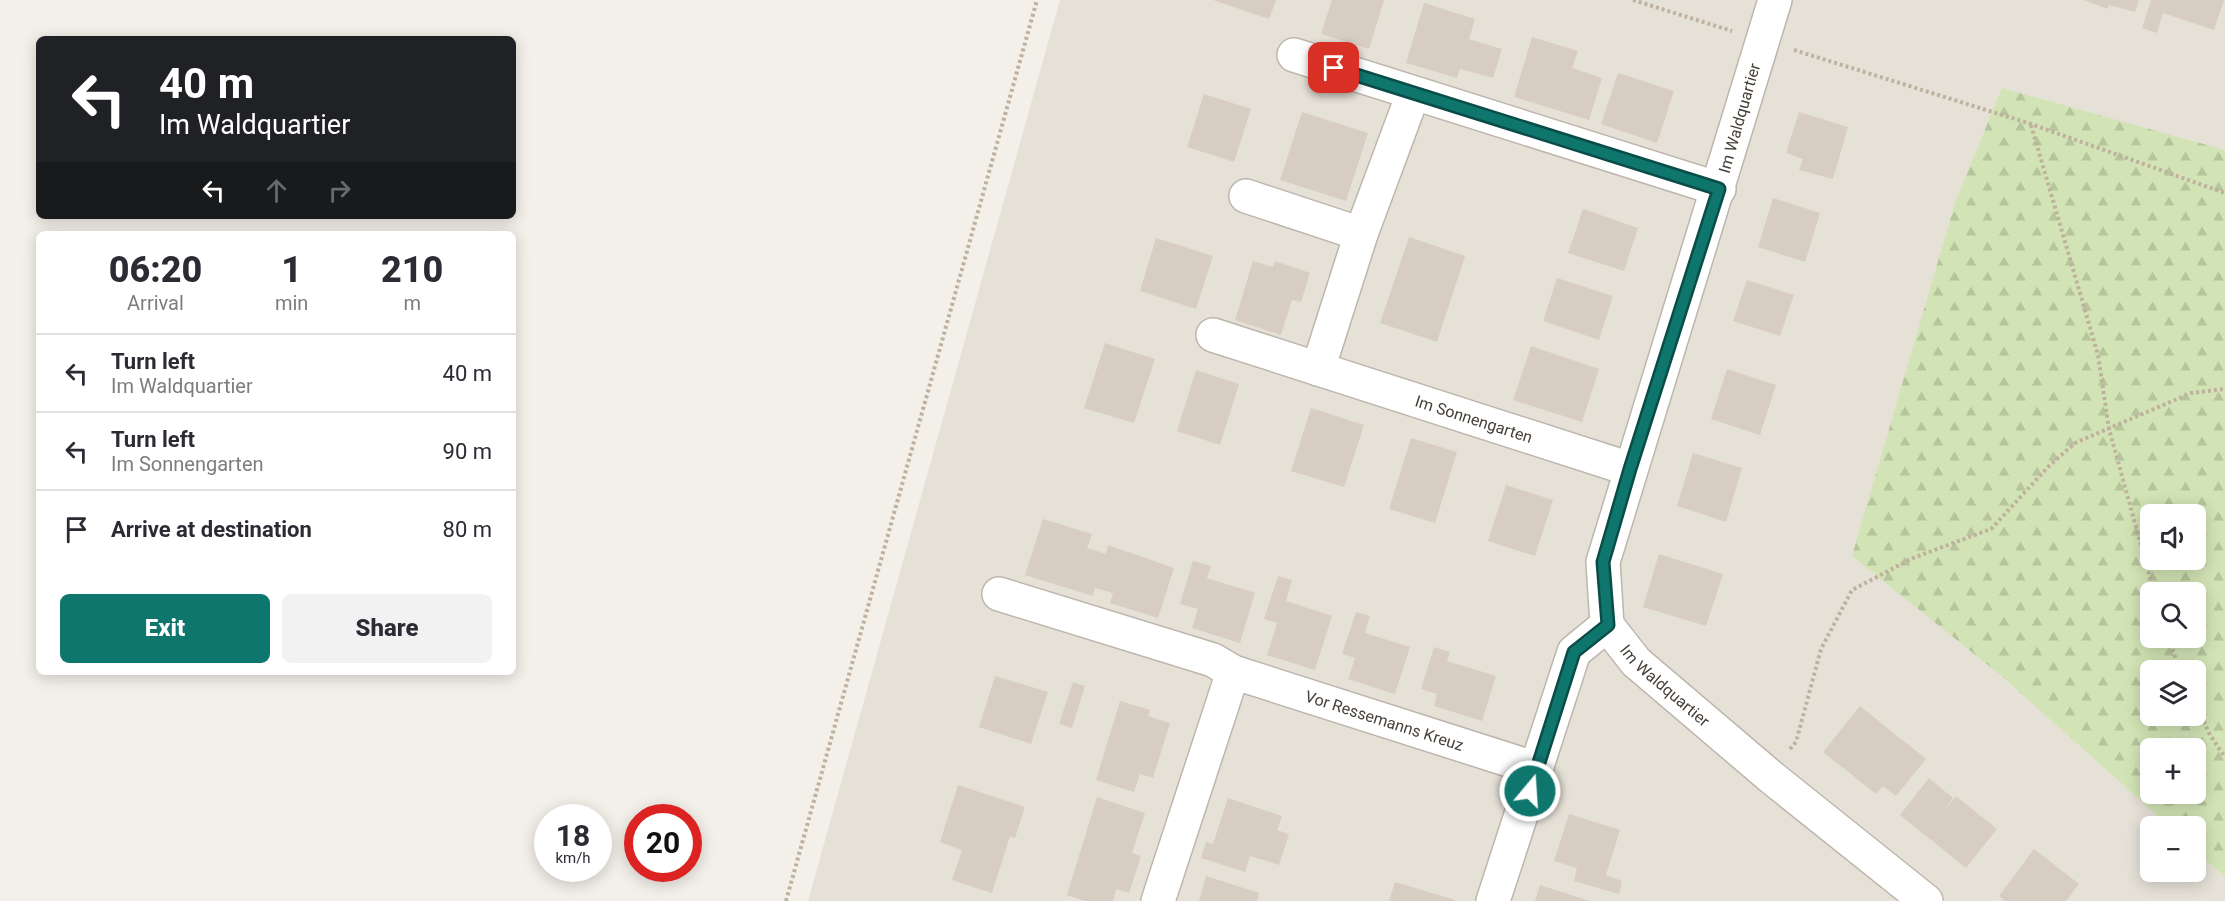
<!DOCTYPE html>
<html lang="en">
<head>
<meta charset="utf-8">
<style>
	:root { --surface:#fff; --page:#f2f2f3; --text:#2b2b33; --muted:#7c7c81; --line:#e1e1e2; --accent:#0f766e }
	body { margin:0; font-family:Roboto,sans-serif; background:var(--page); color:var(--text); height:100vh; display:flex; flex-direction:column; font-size:22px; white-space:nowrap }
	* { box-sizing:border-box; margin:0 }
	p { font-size:20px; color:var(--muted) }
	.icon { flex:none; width:33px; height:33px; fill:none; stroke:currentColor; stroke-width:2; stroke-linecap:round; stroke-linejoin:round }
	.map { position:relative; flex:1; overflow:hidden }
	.panel { position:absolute; left:36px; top:231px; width:480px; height:444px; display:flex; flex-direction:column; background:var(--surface); border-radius:9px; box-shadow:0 3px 15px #0003 }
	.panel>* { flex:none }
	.banner { position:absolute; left:36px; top:36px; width:480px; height:183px; border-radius:9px; box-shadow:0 3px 15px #0003; background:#202124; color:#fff; overflow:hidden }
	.tools { position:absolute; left:2140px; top:504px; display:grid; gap:12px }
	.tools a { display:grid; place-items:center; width:66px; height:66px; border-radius:9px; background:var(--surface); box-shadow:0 3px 15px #0003; font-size:30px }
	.speed { position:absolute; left:534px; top:804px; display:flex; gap:12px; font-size:30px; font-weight:700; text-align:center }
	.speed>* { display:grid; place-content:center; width:78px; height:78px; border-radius:50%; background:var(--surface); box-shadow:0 3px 15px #0003; line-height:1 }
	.speed small { font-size:15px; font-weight:400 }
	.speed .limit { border:9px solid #d22; background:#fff; color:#111 }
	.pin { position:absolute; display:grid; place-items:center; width:51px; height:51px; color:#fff; margin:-26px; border-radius:12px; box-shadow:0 3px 9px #0006 }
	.me { position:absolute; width:66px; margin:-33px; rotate:18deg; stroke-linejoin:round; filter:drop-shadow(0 0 4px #0008) }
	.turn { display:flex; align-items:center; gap:21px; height:126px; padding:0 24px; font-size:27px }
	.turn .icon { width:78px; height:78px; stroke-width:2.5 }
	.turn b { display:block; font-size:42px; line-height:51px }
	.lanes { display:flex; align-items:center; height:57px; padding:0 24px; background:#0003; justify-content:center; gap:30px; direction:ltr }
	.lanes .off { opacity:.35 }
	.eta { display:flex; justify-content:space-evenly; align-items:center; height:102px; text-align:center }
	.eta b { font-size:36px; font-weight:800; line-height:42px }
	.cta { display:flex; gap:12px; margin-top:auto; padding:12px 24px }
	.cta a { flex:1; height:69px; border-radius:9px; background:var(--accent); color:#fff; font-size:24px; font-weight:800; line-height:69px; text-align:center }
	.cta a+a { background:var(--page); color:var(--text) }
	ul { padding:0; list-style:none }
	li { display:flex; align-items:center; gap:18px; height:78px; padding:0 24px; border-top:2px solid var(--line) }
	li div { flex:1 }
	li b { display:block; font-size:22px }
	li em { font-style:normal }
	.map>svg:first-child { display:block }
</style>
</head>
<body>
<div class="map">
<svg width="2225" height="901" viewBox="0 0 2225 901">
	<defs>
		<pattern id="forest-firs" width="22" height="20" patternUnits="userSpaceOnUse" patternTransform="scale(1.5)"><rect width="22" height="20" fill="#d2e4b5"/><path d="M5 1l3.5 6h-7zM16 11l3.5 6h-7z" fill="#b6c59c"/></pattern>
	</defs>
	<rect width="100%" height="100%" fill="#f3efe9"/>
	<path fill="#e6e1d7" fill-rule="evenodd" d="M1060 0H2225V901H808ZM2151 514H2196V560H2151ZM2151 592H2196V638H2151ZM2151 670H2196V716H2151ZM2151 748H2196V794H2151ZM2151 826H2196V872H2151Z"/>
	<path fill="url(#forest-firs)" fill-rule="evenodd" d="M2002 88 2225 150V877L2196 851V826H2169L2004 678 1852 556 1955 203ZM2196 514V560H2151V514ZM2196 592V638H2151V592ZM2151 670H2196V716H2151ZM2151 748H2196V794H2151Z"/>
	<path fill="#d7cdc2" d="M1213 0H1276L1269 19Z
		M1332 0H1384L1369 49 1321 34Z
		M2083 0H2139L2135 12 2109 5 2108 9Z
		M2151 0H2224L2214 30 2163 13 2157 33 2142 28Z
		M1424 3 1475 19 1469 39 1502 49 1493 78 1460 69 1457 78 1406 63Z
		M1532 37 1578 51 1572 68 1602 78 1589 120 1514 97Z
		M1618 73 1674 91 1657 143 1601 124Z
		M1204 94 1251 109 1234 162 1187 147Z
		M1302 112 1368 133 1346 201 1280 180Z
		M1799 112 1848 127 1833 179 1799 170 1803 159 1786 153Z
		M1773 198 1820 213 1805 262 1758 247Z
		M1583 209 1638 228 1624 271 1568 253Z
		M1409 237 1465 256 1437 342 1380 323Z
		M1156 238 1213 256 1196 309 1140 291Z
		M1253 261 1273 267 1275 261 1310 273 1301 302 1292 300 1281 335 1235 320Z
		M1557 278 1613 296 1599 340 1543 321Z
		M1747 280 1794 295 1780 336 1733 321Z
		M1105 343 1155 359 1134 423 1084 408Z
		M1531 346 1599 369 1582 422 1513 400Z
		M1727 369 1776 385 1760 435 1711 419Z
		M1196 370 1239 384 1220 445 1177 431Z
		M1311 408 1364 425 1344 487 1291 471Z
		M1411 438 1457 452 1435 523 1389 509Z
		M1693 453 1742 468 1726 522 1677 506Z
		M1506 485 1553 500 1535 556 1488 541Z
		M1043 519 1092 534 1087 548 1106 554 1108 545 1174 568 1158 618 1110 603 1113 593 1095 588 1093 596 1025 575Z
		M1659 554 1723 574 1706 626 1643 607Z
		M1193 561 1211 566 1207 578 1255 593 1240 643 1192 628 1198 609 1180 604Z
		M1278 576 1292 580 1286 601 1332 616 1315 670 1267 655 1277 623 1264 619Z
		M1356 612 1370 616 1365 633 1410 647 1395 694 1348 679 1355 658 1342 654Z
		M1434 647 1450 652 1447 661 1496 676 1482 721 1434 706 1437 694 1421 689Z
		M995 676 1048 692 1031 744 979 727Z
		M1073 682 1085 686 1072 728 1059 724Z
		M1120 701 1150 710 1148 716 1170 723 1153 778 1140 774 1134 792 1096 780Z
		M1860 706 1926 759 1896 796 1883 786 1876 794 1823 752Z
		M1929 778 1953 798 1941 814 1956 796 1997 829 1966 868 1900 815Z
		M958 785 1025 807 1015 838 1010 836 992 893 952 880 962 850 940 842Z
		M1097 797 1145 813 1132 853 1141 856 1129 893 1116 889 1113 901H1085L1067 895Z
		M1228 798 1282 816 1277 830 1289 834 1279 865 1250 856 1245 872 1201 858 1206 842 1213 844Z
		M1569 814 1620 830 1606 875 1622 881 1619 894 1574 881 1577 868 1554 861Z
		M2034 849 2079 884 2066 901H2005L1999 896Z
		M1206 876 1259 893 1257 901H1199Z
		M1395 882 1455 900 1454 901H1389Z
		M1540 885 1590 901H1535Z"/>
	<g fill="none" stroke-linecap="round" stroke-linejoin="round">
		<defs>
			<g id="minor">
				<path id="s1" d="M1775 0 1603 562 1607 625 1636 662 1771 777 1926 901"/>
				<path d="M1294 55 1719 189"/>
				<path d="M1246 196 1361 234"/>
				<path id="s2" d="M1213 335 1630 469"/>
				<path d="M1318 369 1361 234 1413 94"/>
				<path d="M999 594 1213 660 1233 672"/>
				<path id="s3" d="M1158 901 1233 672 1537 769"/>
				<path d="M1493 901 1574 652 1607 625"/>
			</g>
		</defs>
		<use href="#minor" stroke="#beb6ac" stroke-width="36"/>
		<path stroke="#beb19e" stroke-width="4" stroke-dasharray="3 3" stroke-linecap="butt" d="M1633 0 1732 31
			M1794 50 2031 124 2225 193
			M2031 125 2098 355 2109 429 2154 592
			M2168 638 2180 670
			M2196 705 2210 735 2225 757
			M1790 749 1796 742 1821 649 1852 590 1913 558 1991 529 2049 466 2075 443 2191 393 2225 389
			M786 901 1037 0"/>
		<use href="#minor" stroke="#fff" stroke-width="33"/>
	</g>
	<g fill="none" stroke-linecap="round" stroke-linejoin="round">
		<defs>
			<path id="route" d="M1334 68 1719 189 1630 469 1603 562 1608 625 1574 652 1530 791"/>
		</defs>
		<use href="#route" stroke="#0a4d48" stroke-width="15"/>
		<use href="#route" stroke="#0f766e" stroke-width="10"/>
	</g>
	<g text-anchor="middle" stroke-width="4.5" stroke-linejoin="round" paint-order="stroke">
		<g font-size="16" fill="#463f38" stroke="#fff">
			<text transform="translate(1739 118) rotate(-74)" y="6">Im Waldquartier</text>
			<text dy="6" stroke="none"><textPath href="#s2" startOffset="274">Im Sonnengarten</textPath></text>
			<text dy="6" stroke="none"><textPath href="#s1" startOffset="735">Im Waldquartier</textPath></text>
			<text dy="6" stroke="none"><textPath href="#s3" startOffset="400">Vor Ressemanns Kreuz</textPath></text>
		</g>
	</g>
</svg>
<div class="tools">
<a><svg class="icon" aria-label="sound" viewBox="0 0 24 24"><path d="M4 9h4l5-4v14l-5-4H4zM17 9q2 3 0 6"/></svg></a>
<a><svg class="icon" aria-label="search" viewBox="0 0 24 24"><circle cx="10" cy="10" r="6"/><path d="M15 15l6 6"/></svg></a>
<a><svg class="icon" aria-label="layers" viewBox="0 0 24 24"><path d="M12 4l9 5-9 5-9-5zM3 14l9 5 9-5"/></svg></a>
<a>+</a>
<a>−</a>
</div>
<div class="speed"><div>18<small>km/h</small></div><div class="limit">20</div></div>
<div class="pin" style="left:1334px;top:68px;background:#d93025"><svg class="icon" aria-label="arrive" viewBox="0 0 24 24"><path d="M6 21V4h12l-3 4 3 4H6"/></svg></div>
<svg class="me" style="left:1530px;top:791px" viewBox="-20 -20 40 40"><circle r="17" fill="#0f766e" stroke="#fff" stroke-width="3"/><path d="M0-11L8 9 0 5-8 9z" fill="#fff"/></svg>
<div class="banner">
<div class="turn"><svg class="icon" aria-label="left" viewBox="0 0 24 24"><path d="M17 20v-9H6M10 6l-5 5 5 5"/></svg><div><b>40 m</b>Im Waldquartier</div></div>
<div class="lanes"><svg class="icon" aria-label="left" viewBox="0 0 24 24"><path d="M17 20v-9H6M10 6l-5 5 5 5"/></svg><svg class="icon off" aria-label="ahead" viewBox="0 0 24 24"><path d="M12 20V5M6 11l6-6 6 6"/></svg><svg class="icon off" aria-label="right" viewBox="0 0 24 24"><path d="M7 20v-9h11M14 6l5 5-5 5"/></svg></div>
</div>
<section class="panel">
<div class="eta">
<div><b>06:20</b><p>Arrival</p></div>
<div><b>1</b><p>min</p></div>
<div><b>210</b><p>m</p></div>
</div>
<ul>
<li><svg class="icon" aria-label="left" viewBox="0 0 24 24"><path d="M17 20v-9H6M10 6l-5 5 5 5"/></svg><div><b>Turn left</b><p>Im Waldquartier</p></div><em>40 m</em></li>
<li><svg class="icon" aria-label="left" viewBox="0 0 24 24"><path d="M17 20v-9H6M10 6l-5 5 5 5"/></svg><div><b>Turn left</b><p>Im Sonnengarten</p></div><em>90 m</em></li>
<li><svg class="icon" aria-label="arrive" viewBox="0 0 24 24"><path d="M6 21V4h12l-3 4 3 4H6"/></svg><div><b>Arrive at destination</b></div><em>80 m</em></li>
</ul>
<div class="cta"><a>Exit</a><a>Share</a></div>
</section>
</div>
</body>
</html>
